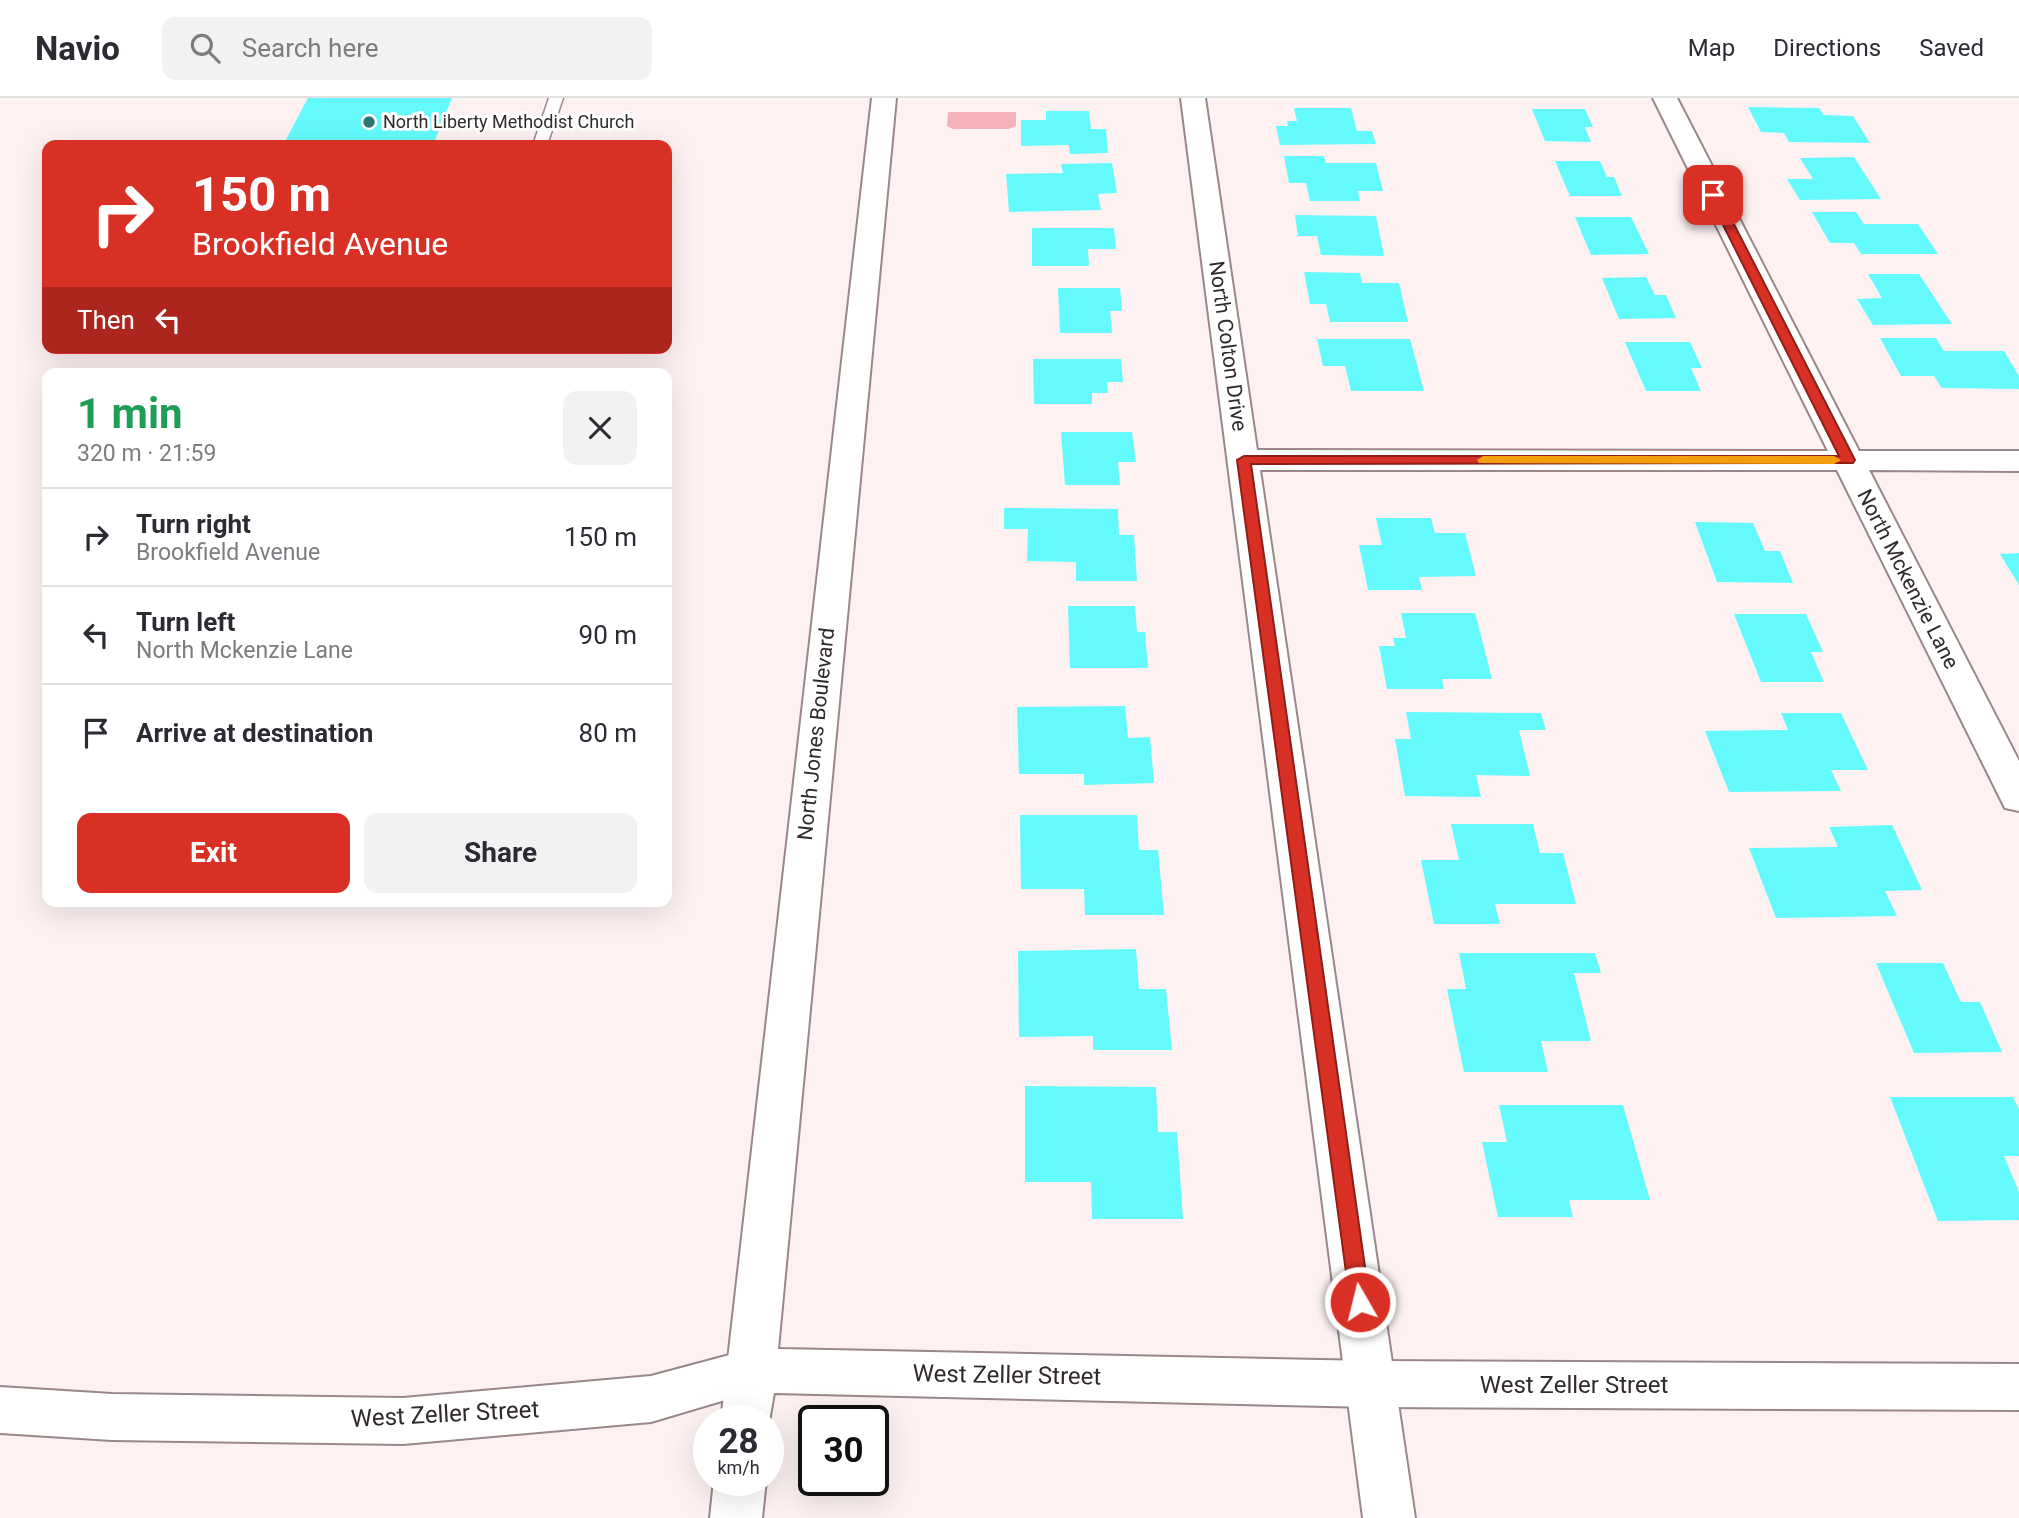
<!DOCTYPE html>
<html lang="en">
<head>
<meta charset="utf-8">
<style>
	:root { --surface:#fff; --page:#f2f2f3; --text:#2b2b33; --muted:#7c7c81; --line:#e1e1e2; --accent:#d93025 }
	body { margin:0; font-family:Roboto,sans-serif; background:var(--page); color:var(--text); height:100vh; display:flex; flex-direction:column; font-size:26px; white-space:nowrap }
	* { box-sizing:border-box; margin:0 }
	p { font-size:23px; color:var(--muted) }
	.icon { flex:none; width:38px; height:38px; fill:none; stroke:currentColor; stroke-width:2; stroke-linecap:round; stroke-linejoin:round }
	.map { position:relative; flex:1; overflow:hidden }
	.side { position:absolute; left:42px; top:270px; width:630px; height:539px; display:flex; flex-direction:column; background:var(--surface); border-radius:14px; box-shadow:0 7px 28px #0002 }
	.side>* { flex:none }
	.guide { position:absolute; left:42px; top:42px; width:630px; height:214px; border-radius:14px; box-shadow:0 7px 28px #0002; background:#d93025; color:#fff; overflow:hidden }
	.speed { position:absolute; left:693px; top:1307px; display:flex; gap:14px; font-size:35px; font-weight:700; text-align:center }
	.speed>* { display:grid; place-content:center; width:91px; height:91px; border-radius:50%; background:var(--surface); box-shadow:0 7px 28px #0002; line-height:1 }
	.speed small { font-size:18px; font-weight:400 }
	.speed .limit { border:4px solid #111; border-radius:10px; background:#fff; color:#111 }
	.pin { position:absolute; display:grid; place-items:center; width:60px; height:60px; color:#fff; margin:-30px; border-radius:14px; box-shadow:0 4px 10px #0006 }
	.me { position:absolute; width:77px; margin:-38px; rotate:352deg; stroke-linejoin:round; filter:drop-shadow(0 0 5px #0008) }
	.turn { display:flex; align-items:center; gap:24px; height:147px; padding:0 35px; font-size:32px }
	.turn .icon { width:91px; height:91px; stroke-width:2.5 }
	.turn b { display:block; font-size:49px; line-height:60px }
	.then { display:flex; align-items:center; height:66px; padding:0 35px; background:#0003; gap:14px; font-size:26px }
	.round { display:grid; place-items:center; flex:none; width:74px; height:74px; border-radius:14px; background:var(--page) }
	.summary { display:flex; align-items:center; justify-content:space-between; height:119px; padding:0 35px }
	h1 { font-size:42px; font-weight:700; line-height:52px; color:#1e9e55 }
	.action { display:flex; gap:14px; margin-top:auto; padding:14px 35px }
	.action a { flex:1; height:80px; border-radius:14px; background:var(--accent); color:#fff; font-size:28px; font-weight:700; line-height:80px; text-align:center }
	.action a+a { background:var(--page); color:var(--text) }
	ul { padding:0; list-style:none }
	li { display:flex; align-items:center; gap:21px; height:98px; padding:0 35px; border-top:2px solid var(--line) }
	li div { flex:1 }
	li b { display:block; font-size:26px }
	li em { font-style:normal }
	header { display:flex; align-items:center; gap:42px; box-sizing:border-box; height:98px; padding:0 35px; background:var(--surface); border-bottom:2px solid var(--line) }
	header strong { font-size:33px }
	nav { display:flex; gap:38px; margin-inline-start:auto; font-size:24px }
	.search { width:490px; height:63px; background:var(--page); display:flex; align-items:center; gap:18px; box-sizing:border-box; padding:0 24px; border-radius:14px; color:var(--muted); font-size:26px }
	.map>svg:first-child { display:block }
</style>
</head>
<body>
<header>
<strong>Navio</strong>
<div class="search"><svg class="icon" aria-label="search" viewBox="0 0 24 24"><circle cx="10" cy="10" r="6"/><path d="M15 15l6 6"/></svg>Search here</div>
<nav><a>Map</a><a>Directions</a><a>Saved</a></nav>
</header>
<div class="map">
<svg width="2019" height="1420" viewBox="0 0 2019 1420">
	<rect width="100%" height="100%" fill="#fdf1f2"/>
	<path fill="#f5b3b9" d="M948 14H1016V28L1009 31H953L947 28Z"/>
	<path fill="#64fafc" d="M308 0H452L433 47H283Z
		M1748 9 1819 10 1824 17 1853 18 1870 45 1789 44 1784 35 1761 34Z
		M1294 10H1351L1357 33H1372L1376 46 1280 47 1276 28H1288L1287 23H1297Z
		M1532 11H1585L1593 29H1585L1591 44 1545 43Z
		M1046 13H1089L1091 31H1106L1108 55 1070 56 1069 47 1021 48V22H1046Z
		M1284 58H1324L1326 65H1376L1383 93H1358L1360 103H1310L1306 85H1289Z
		M1854 59 1881 101 1800 102 1787 81H1813L1800 60Z
		M1555 63H1600L1607 79H1614L1622 98H1570Z
		M1112 65 1117 95 1098 96 1101 112 1009 114 1006 76 1063 75 1061 66Z
		M1812 114H1856L1864 126H1918L1938 156H1861L1854 145H1830Z
		M1295 117 1376 118 1384 158 1321 157 1317 138H1298Z
		M1575 119H1631L1649 156 1591 157Z
		M1032 130H1114L1116 151H1088L1089 168H1032Z
		M1304 174 1360 175 1362 185H1399L1408 224H1330L1326 206H1310Z
		M1868 176H1919L1952 226 1873 227 1857 201 1882 200Z
		M1646 179 1655 197H1666L1676 220 1619 221 1602 180Z
		M1058 190H1120L1122 213H1110L1112 235H1060Z
		M1880 240H1936L1944 253H2004L2019 278V291L1942 290 1934 278H1901Z
		M1317 241H1410L1424 293H1351L1345 268H1323Z
		M1625 244H1690L1702 270H1691L1701 293H1646Z
		M1033 261H1121L1123 284H1107L1108 295H1092V306H1034Z
		M1061 334H1132L1136 364H1118L1120 387H1065Z
		M1004 410 1118 411 1119 437H1134L1137 483H1076V464L1027 463 1028 431H1004Z
		M1376 420H1431L1435 435H1465L1476 478 1419 479 1422 492H1368L1359 447H1382Z
		M1695 424 1753 425 1765 453H1780L1793 485 1717 484Z
		M2019 455V487L2000 456Z
		M1068 508H1135L1137 534H1145L1148 570H1070Z
		M1401 515H1475L1492 581H1442L1444 591H1387L1379 548H1395L1393 540H1406Z
		M1734 516H1806L1823 554H1811L1824 584H1761Z
		M1125 608 1128 640 1150 639 1154 685 1084 687V676H1019L1017 609Z
		M1406 614 1541 615 1546 632H1519L1530 678 1476 677 1481 699 1405 698 1395 641H1411Z
		M1781 615H1841L1868 672H1831L1841 693 1729 694 1705 633 1788 632Z
		M1020 717H1137L1139 752H1158L1164 817H1085L1084 791H1021Z
		M1451 726H1533L1540 755H1563L1576 806H1495L1500 826H1434L1421 762H1459Z
		M1892 727 1922 792 1885 793 1897 818 1776 820 1749 750 1838 749 1829 729Z
		M1136 851 1139 891H1166L1172 952H1093V938L1019 939 1018 853Z
		M1459 855H1595L1601 875H1574L1591 943H1541L1548 974H1464L1447 891H1466Z
		M1876 865H1943L1961 904H1980L2002 954 1914 955Z
		M1025 988 1156 989 1158 1034H1177L1183 1121H1092L1091 1084H1025Z
		M1890 999H2013L2019 1011V1058H2004L2019 1094V1122L1938 1123Z
		M1499 1007H1623L1650 1102H1569L1573 1119H1498L1482 1044H1507Z"/>
	<g fill="none" stroke-linecap="round" stroke-linejoin="round">
		<defs>
			<path id="service" d="M549 0H563L547 47H533Z"/>
			<path id="minor" d="M1181 0H1205L1257 352 1828 353 1653 0H1677L1859 353H2019V373L1869 372 2019 663V713L2005 710 2000 700 1837 372H1260L1415 1420H1363Z
				M752 1251 769 1257 777 1273 769 1289 651 1324 403 1346 112 1342 0 1335V1289L112 1296 403 1300 651 1278Z"/>
			<path id="tertiary" d="M872 0H896L778 1251 1371 1263 2019 1266V1312L1371 1309 774 1295 768 1329V1323H721Z
				M714 1382H766L762 1420H710Z"/>
		</defs>
		<use href="#service" stroke="#9a8789" stroke-width="3"/>
		<use href="#minor" stroke="#9a8789" stroke-width="4"/>
		<use href="#tertiary" stroke="#9a8789" stroke-width="4"/>
		<use href="#service" fill="#fff" fill-rule="evenodd"/>
		<use href="#minor" fill="#fff" fill-rule="evenodd"/>
		<use href="#tertiary" fill="#fff" fill-rule="evenodd"/>
	</g>
	<path fill="#d93025" stroke="#8d1f18" stroke-width="2" d="M1710 94 1719 97 1855 362 1853 365 1251 366 1370 1204 1367 1210 1360 1213 1353 1210 1350 1204 1237 362 1244 358H1839L1708 97Z"/>
	<path fill="#f59e0b" d="M1483 358H1834L1841 362 1834 366 1479 365 1477 362Z"/>
	<circle fill="#2a7576" stroke="#fff" stroke-width="2.5" cx="369" cy="24" r="7"/>
	<g text-anchor="middle" stroke-width="6" stroke-linejoin="round" paint-order="stroke">
		<g font-size="18" fill="#312a2a" stroke="#fff" text-anchor="start">
			<text x="383" y="30">North Liberty Methodist Church</text>
		</g>
		<g font-size="21" fill="#312a2a" stroke="#fff">
			<text transform="translate(1228 248) rotate(82)" y="7">North Colton Drive</text>
			<text transform="translate(1908 481) rotate(63)" y="7">North Mckenzie Lane</text>
			<text transform="translate(816 636) rotate(-84)" y="7">North Jones Boulevard</text>
		</g>
		<g font-size="24" fill="#312a2a" stroke="#fff">
			<text transform="translate(1007 1277) rotate(1)" y="8">West Zeller Street</text>
			<text x="1574" y="1295">West Zeller Street</text>
			<text transform="translate(445 1316) rotate(-3)" y="8">West Zeller Street</text>
		</g>
	</g>
</svg>
<div class="speed"><div>28<small>km/h</small></div><div class="limit">30</div></div>
<div class="pin" style="left:1713px;top:97px;background:#d93025"><svg class="icon" aria-label="arrive" viewBox="0 0 24 24"><path d="M6 21V4h12l-3 4 3 4H6"/></svg></div>
<svg class="me" style="left:1360px;top:1204px" viewBox="-20 -20 40 40"><circle r="17" fill="#d93025" stroke="#fff" stroke-width="3"/><path d="M0-11L8 9 0 5-8 9z" fill="#fff"/></svg>
<div class="guide">
<div class="turn"><svg class="icon" aria-label="right" viewBox="0 0 24 24"><path d="M7 20v-9h11M14 6l5 5-5 5"/></svg><div><b>150 m</b>Brookfield Avenue</div></div>
<div class="then">Then<svg class="icon" aria-label="left" viewBox="0 0 24 24"><path d="M17 20v-9H6M10 6l-5 5 5 5"/></svg></div>
</div>
<section class="side">
<div class="summary"><div><h1>1 min</h1><p>320 m · 21:59</p></div><a class="round"><svg class="icon" aria-label="close" viewBox="0 0 24 24"><path d="M6 6l12 12M18 6L6 18"/></svg></a></div>
<ul>
<li><svg class="icon" aria-label="right" viewBox="0 0 24 24"><path d="M7 20v-9h11M14 6l5 5-5 5"/></svg><div><b>Turn right</b><p>Brookfield Avenue</p></div><em>150 m</em></li>
<li><svg class="icon" aria-label="left" viewBox="0 0 24 24"><path d="M17 20v-9H6M10 6l-5 5 5 5"/></svg><div><b>Turn left</b><p>North Mckenzie Lane</p></div><em>90 m</em></li>
<li><svg class="icon" aria-label="arrive" viewBox="0 0 24 24"><path d="M6 21V4h12l-3 4 3 4H6"/></svg><div><b>Arrive at destination</b></div><em>80 m</em></li>
</ul>
<div class="action"><a>Exit</a><a>Share</a></div>
</section>
</div>
</body>
</html>
